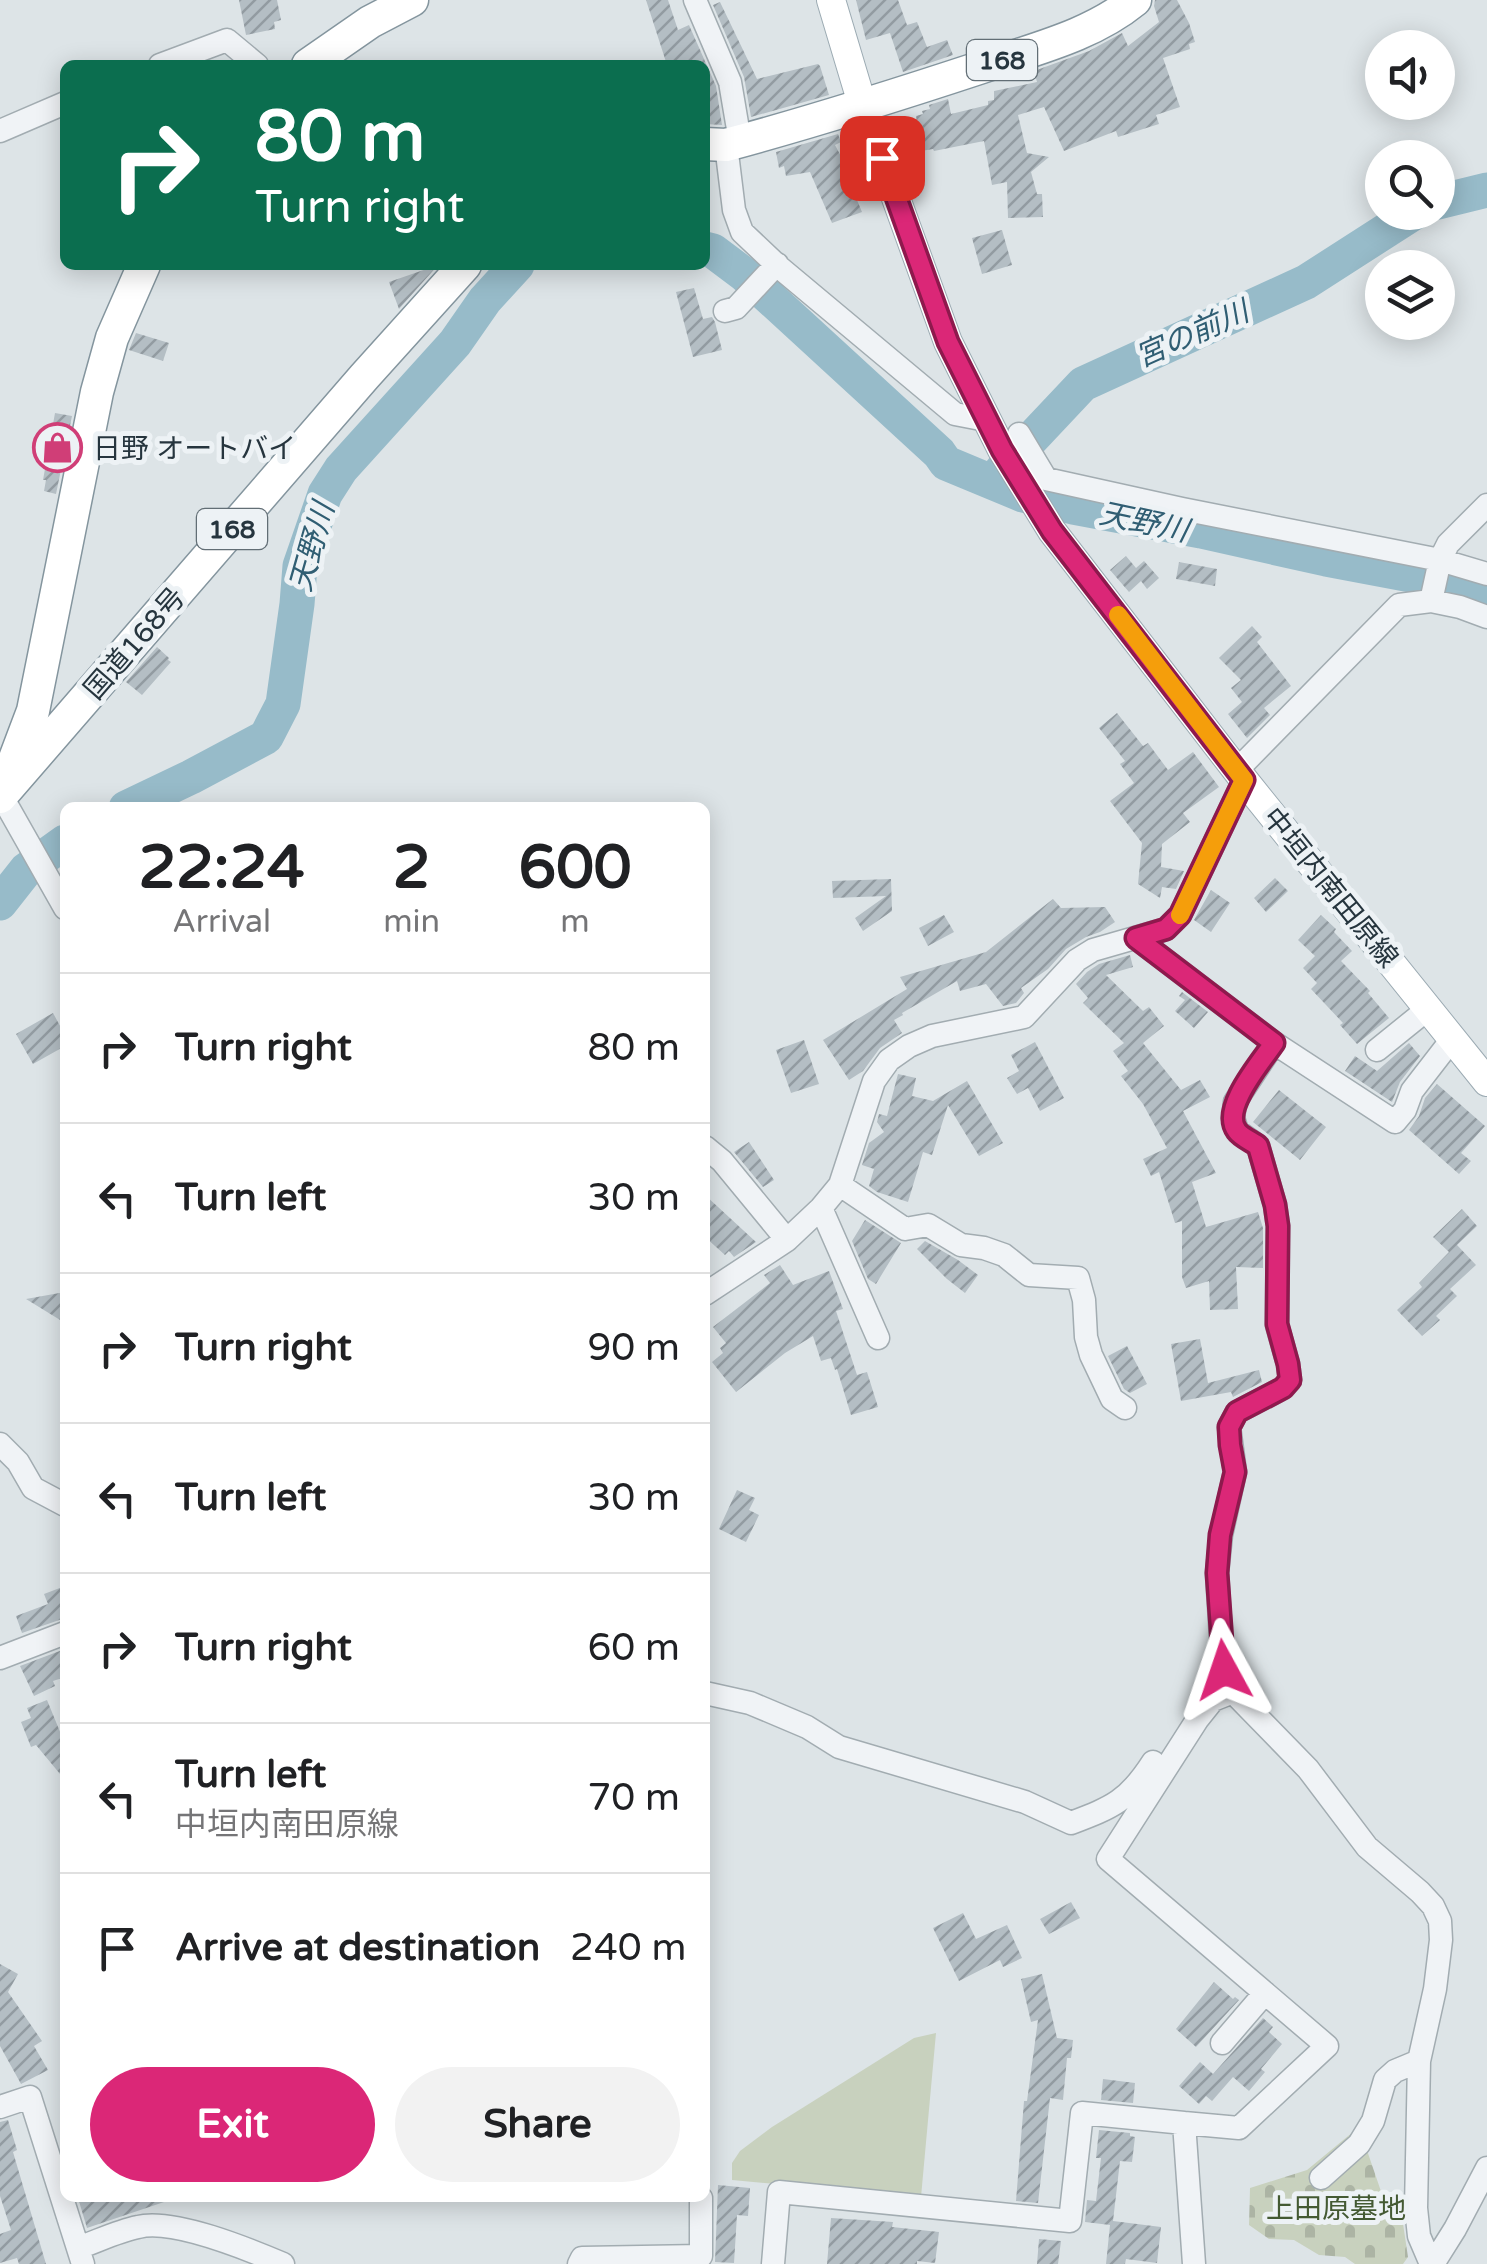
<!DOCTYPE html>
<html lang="en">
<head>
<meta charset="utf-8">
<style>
	:root { --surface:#fff; --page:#f2f2f2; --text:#202124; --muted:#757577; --line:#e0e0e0; --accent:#db2777 }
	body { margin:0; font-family:"Varela Round","Noto Sans JP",sans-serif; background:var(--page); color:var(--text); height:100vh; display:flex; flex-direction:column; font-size:38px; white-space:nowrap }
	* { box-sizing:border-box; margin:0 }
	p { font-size:32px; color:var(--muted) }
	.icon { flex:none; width:55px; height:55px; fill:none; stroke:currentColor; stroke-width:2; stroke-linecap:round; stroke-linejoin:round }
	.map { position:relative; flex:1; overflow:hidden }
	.sheet { position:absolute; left:60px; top:802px; width:650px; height:1400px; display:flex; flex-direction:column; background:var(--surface); border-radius:15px; box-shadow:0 5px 25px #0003 }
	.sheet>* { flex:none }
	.top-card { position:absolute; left:60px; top:60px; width:650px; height:210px; border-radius:15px; box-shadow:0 5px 25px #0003; background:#0b6e4f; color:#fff; overflow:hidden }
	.fabs { position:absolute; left:1365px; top:30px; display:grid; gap:20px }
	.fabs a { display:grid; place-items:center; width:90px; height:90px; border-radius:50%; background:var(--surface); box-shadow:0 5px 25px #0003; font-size:50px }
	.pin { position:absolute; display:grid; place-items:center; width:85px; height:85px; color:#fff; margin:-42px; border-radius:20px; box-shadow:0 5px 15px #0006 }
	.me { position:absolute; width:110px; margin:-55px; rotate:355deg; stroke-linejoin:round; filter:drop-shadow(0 0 8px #0008) }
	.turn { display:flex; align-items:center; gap:35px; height:210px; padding:0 30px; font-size:45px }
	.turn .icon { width:130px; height:130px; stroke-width:2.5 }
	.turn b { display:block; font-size:70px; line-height:85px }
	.eta { display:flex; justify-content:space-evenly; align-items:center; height:170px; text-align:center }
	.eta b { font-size:60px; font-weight:800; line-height:70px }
	.primary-button { display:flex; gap:20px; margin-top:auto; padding:20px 30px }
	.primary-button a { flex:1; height:115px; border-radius:60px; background:var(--accent); color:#fff; font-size:40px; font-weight:800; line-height:115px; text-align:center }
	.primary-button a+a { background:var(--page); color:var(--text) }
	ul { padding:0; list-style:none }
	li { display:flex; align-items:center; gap:30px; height:150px; padding:0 30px; border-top:2px solid var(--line) }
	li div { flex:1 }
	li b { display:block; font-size:38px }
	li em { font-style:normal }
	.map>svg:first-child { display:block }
</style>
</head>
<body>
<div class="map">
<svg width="1487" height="2264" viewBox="0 0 1487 2264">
	<defs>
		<pattern id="cemetery-stones" width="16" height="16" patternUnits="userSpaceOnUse" patternTransform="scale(2.5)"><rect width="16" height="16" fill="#c8d1be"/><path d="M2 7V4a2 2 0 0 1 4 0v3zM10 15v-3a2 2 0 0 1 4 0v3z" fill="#acb4a4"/></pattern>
		<pattern id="building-hatch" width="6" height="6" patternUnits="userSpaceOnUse" patternTransform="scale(2.5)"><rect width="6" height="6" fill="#b4bec4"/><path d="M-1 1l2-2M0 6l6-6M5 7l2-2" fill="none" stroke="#929ba1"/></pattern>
	</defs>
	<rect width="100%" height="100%" fill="#dde4e7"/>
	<path fill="url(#cemetery-stones)" d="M1359 2127 1386 2206 1402 2217 1408 2257 1403 2264H1355L1345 2257 1319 2255 1294 2240 1269 2239 1249 2225 1250 2188 1307 2170Z"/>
	<path fill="#c8d1be" d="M936 2033 921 2197 732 2180V2163L740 2151 772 2127 914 2038Z"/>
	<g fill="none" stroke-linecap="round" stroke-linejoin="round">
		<path stroke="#97bbc9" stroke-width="35" d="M1438 202 1487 190
			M705 249 713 251 745 275 939 453 946 463 1023 495 1073 507 1201 531 1326 559 1448 582 1487 593
			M1002 470 1083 384 1306 282 1415 212
			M126 808 191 777 266 737 283 704 297 604 300 566 325 494 341 469 455 343 485 300 517 265
			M0 903 26 870 65 842"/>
	</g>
	<path fill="url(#building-hatch)" d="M239 0H277L281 20 274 22 275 29 246 35Z
		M646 0H668L678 30 689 25 716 86 722 125 705 124V65H667Z
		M856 0H898L907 25 917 22 927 47 947 40 953 55 903 72 890 33 866 40Z
		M1155 0H1177L1189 23 1195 42 1189 44 1190 49 1163 58 1180 107 1156 115 1159 124 1118 137 1116 131 1064 151 1044 107 1018 115 1027 153 1049 157 1031 172 1037 194H1042L1043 217 1008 218 1007 182 992 185 984 141 934 151 933 149 921 151 916 116 923 114 922 111 930 109 929 105 948 99 951 114 988 105V101L994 100V91L1037 82 1034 71 1089 51 1122 33 1128 46 1159 22 1154 6Z
		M720 2 757 79 818 64 820 66 829 95 751 117 744 77 713 5Z
		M838 134 841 142 835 145 844 162 842 164 862 212 832 223 810 172 786 176 784 166 779 168 776 152Z
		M1002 230 1012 265 982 274 972 238Z
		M438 265 399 309 389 282Z
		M694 288 703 319 712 317 715 322 722 350 693 357 676 292Z
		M136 333 169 343 163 361 129 350Z
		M55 413 72 416 56 494 44 491 46 480H43Z
		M1126 556 1136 568 1144 561 1159 578 1147 589 1141 581 1129 592 1110 570Z
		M1179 562 1217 569 1215 586 1176 579Z
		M1252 626 1262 637 1257 642 1291 686 1264 708 1270 715 1247 738 1228 714 1242 702 1231 688 1241 680 1219 658Z
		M157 647 169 658 168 660 171 662 142 695 126 682Z
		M1117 713 1143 746 1148 743 1168 770 1193 752 1219 787 1183 813 1190 822 1162 844 1161 867 1184 871 1176 889 1162 887 1160 898 1138 884 1142 843 1110 801 1134 783 1120 764 1125 761 1099 728Z
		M1275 878 1288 891 1266 912 1254 898Z
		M891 879 892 911 863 931 855 918 886 896 833 898 832 881Z
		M1211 890 1230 903 1211 932 1194 920Z
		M1053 899 1061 908 1105 907 1115 922 1100 932 1086 937 1066 949 1048 969 1021 988 1024 993 1016 1003 1003 1006 986 984 960 991 957 981 902 1013 903 1015 894 1020 902 1033 880 1048 863 1071 849 1080 823 1040 907 989 900 977 986 952Z
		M944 915 954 932 928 946 919 928Z
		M1321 915 1336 929 1334 932 1352 951 1341 961 1370 991 1368 993 1389 1018 1357 1044 1340 1025 1343 1023 1311 989 1317 983 1303 968 1315 956 1298 940Z
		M1130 955 1133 967 1106 975 1143 1011 1149 1007 1164 1026 1143 1043 1181 1090 1200 1080 1210 1097 1183 1111 1216 1173 1192 1182 1206 1227 1258 1212 1263 1228V1268L1236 1267 1238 1309 1210 1310 1209 1281 1186 1288 1182 1277V1221L1175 1223 1159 1172 1151 1176 1143 1159 1167 1148 1143 1104 1121 1076 1128 1071 1113 1051 1124 1043 1083 1003 1088 998 1076 984 1087 972 1099 964Z
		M1182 992 1208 1012 1194 1028 1175 1011 1185 1000 1179 996Z
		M53 1013 65 1035V1046L33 1064 16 1034Z
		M804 1040 819 1084 791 1093 776 1050Z
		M1035 1042 1064 1098 1040 1111 1028 1088 1017 1094 1007 1078 1019 1071 1011 1055Z
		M1409 1043 1420 1056 1400 1082 1392 1102 1345 1071 1355 1056 1377 1071Z
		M898 1074 916 1078 912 1096 933 1101 967 1081 1003 1143 979 1156 948 1105 932 1155 923 1152 908 1202 877 1192 869 1186 874 1169 862 1165 869 1143 884 1132 877 1122 879 1114 887 1116Z
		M1437 1084 1485 1126 1461 1153 1471 1161 1459 1174 1409 1130 1419 1116 1425 1098Z
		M1279 1090 1326 1127 1300 1160 1253 1122Z
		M749 1142 774 1180 763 1187 734 1152Z
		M705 1195 756 1242 734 1257 729 1251 725 1255 705 1237Z
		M1462 1209 1477 1226 1457 1245 1476 1265 1450 1289 1457 1296 1436 1316 1440 1320 1422 1336 1397 1310 1422 1287 1419 1283 1449 1252 1433 1237Z
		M865 1220 901 1243 876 1284 868 1279 852 1241Z
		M925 1241 958 1260 978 1275 965 1293 947 1279 917 1249Z
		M780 1265 793 1285 829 1271 843 1309 836 1311 857 1375 867 1372 878 1407 851 1415 837 1369 835 1370 831 1358 821 1361 813 1336 785 1353 736 1392 712 1362 723 1353 720 1348 726 1343 713 1327 770 1283 764 1275Z
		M65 1292V1323L26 1299Z
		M1200 1339 1208 1383 1259 1370 1262 1382 1233 1397 1231 1392 1181 1401 1171 1344Z
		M1127 1346 1147 1384 1130 1393 1124 1389 1108 1356Z
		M737 1490 755 1498 749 1510 759 1515 746 1542 719 1529Z
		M65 1586V1618L22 1633 16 1616 48 1604 44 1594Z
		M65 1649V1677L53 1681 55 1686 34 1696 20 1666Z
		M47 1700 65 1744V1780L36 1745 31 1747 21 1722 31 1718 27 1708Z
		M1071 1902 1080 1918 1049 1934 1040 1919Z
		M963 1913 976 1939 1007 1925 1022 1958 1003 1967 1000 1960 959 1981 933 1928Z
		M0 1964 18 1974 8 1992 42 2041 34 2046 48 2070 21 2084 0 2046Z
		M1042 1974 1057 2038 1073 2040 1071 2058H1067L1063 2100 1050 2098 1038 2203 1016 2201 1024 2101H1027L1038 2020 1031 2022 1021 1979Z
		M1214 1982 1233 1999 1235 1997 1239 2000 1196 2047 1176 2029Z
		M1263 2018 1273 2027 1269 2032 1282 2044 1261 2069 1265 2072 1249 2091 1233 2077 1212 2101 1206 2096 1199 2104 1179 2086 1200 2062 1213 2074Z
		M1103 2079 1135 2083 1133 2103 1101 2100Z
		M8 2120 17 2150 13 2152 46 2264H19L17 2258 0 2263V2234L11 2230 0 2196V2122Z
		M1099 2130 1130 2133V2136L1135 2137 1132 2162 1120 2161 1113 2221 1161 2227 1157 2263 1126 2259 1125 2264H1106L1110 2225 1085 2222 1087 2200 1096 2201 1101 2158H1096Z
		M718 2185 750 2188 748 2216 737 2215 734 2263 715 2262Z
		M78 2198H166L167 2201 87 2228Z
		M831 2218 893 2222 892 2227 939 2232 935 2263 917 2261V2264H827Z
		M1039 2239 1061 2241 1058 2264H1037Z"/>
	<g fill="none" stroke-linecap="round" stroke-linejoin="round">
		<defs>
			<path id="minor" d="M695 0 730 82 740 141
				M160 65 227 40 257 65
				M0 131 65 103
				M726 145 734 210 742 232 779 267 955 414 986 420
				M725 311 736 308 777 264
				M1019 434 1046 479 1182 509 1440 560 1487 574
				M1431 601 1440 560 1448 544 1487 505
				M1238 769 1399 605 1431 601 1460 607 1487 617
				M1 795 65 908
				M1136 938 1274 1043 1395 1122 1405 1110 1412 1091 1453 1038
				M1274 1043 1235 1102 1233 1118 1237 1131 1258 1146 1275 1205 1278 1226 1277 1325 1288 1364 1290 1380 1283 1388 1237 1412 1229 1427 1235 1472 1221 1535 1217 1573 1223 1670 1233 1692 1308 1769 1367 1847 1420 1892 1433 1906 1440 1921 1441 1940 1435 1989 1419 2061 1416 2208 1419 2236 1431 2264
				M1377 1050 1429 1008
				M705 1147 722 1161 787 1240
				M840 1185 905 1229 928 1225 961 1245 984 1248 1004 1255 1029 1275 1078 1278 1084 1300 1086 1337 1091 1355 1112 1399 1125 1408
				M821 1208 878 1338
				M705 1294 787 1240 821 1208 840 1185 874 1081 889 1060 909 1046 932 1036 1024 1017 1077 960 1093 950 1166 929 1180 915 1244 780
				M0 1444 18 1462 33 1488 65 1505
				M0 1658 65 1633
				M705 1693 750 1703 807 1727 839 1747 1025 1802 1071 1823C1113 1807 1128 1801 1153 1762
				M1222 2043 1265 1993
				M0 2107 30 2097 83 2264
				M1184 2123 1239 2128 1327 2046 1108 1859 1197 1720 1213 1700 1233 1692
				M1321 2178 1359 2144 1373 2121 1385 2080 1395 2071 1419 2061
				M78 2248C98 2241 118 2231 138 2227 173 2218 250 2250 283 2264
				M579 2264 582 2258 701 2256V2198
				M773 2264 779 2192 1070 2221 1082 2113 1184 2123 1194 2264
				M1433 2264 1455 2229 1487 2168"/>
			<path id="major" d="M831 0 863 107 948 342 1002 450 1052 531 1244 780 1487 1082"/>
			<path id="highway" d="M308 65 370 22 412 0
				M705 144 726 145C812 122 897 95 982 67 1034 49 1091 36 1135 0
				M8 777 33 711 97 392 112 338 144 265
				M0 797 364 377 465 265"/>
		</defs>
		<use href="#minor" stroke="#a2acb1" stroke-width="25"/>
		<use href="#major" stroke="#9cabb3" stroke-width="30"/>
		<use href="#highway" stroke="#84959e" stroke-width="35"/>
		<use href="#minor" stroke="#f0f3f6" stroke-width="22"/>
		<use href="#major" stroke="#fff" stroke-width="28"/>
		<use href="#highway" stroke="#fff" stroke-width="32"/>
	</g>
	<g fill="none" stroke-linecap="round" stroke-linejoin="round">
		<defs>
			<path id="route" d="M882 158 948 342 1002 450 1052 531 1244 780 1180 915 1166 929 1136 938 1274 1043C1261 1062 1220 1109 1237 1131 1241 1137 1253 1142 1258 1146L1275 1205 1278 1226 1277 1324 1288 1364 1290 1380 1283 1388 1237 1412 1229 1427 1230 1445 1235 1472 1220 1535 1217 1573 1224 1670"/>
		</defs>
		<use href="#route" stroke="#8e194d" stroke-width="25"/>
		<use href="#route" stroke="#db2777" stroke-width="18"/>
		<path stroke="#f59e0b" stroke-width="18" d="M1118 615 1244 780 1180 915"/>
	</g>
	<defs>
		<symbol id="shop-ring" viewBox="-11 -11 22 22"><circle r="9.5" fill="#edf2f5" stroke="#d03e77" stroke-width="1.5"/><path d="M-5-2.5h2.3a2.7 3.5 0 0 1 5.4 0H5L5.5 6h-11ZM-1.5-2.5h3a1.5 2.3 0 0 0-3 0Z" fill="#d03e77"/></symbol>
	</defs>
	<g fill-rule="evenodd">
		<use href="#shop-ring" x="30" y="420" width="55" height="55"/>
	</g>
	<g text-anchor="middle" stroke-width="10" stroke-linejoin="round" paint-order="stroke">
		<g fill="#edf2f5" stroke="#626e75" stroke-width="2.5">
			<rect x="967" y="40" width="70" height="40" rx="8"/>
			<rect x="197" y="509" width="70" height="40" rx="8"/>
		</g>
		<g font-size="25" font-weight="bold" fill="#26353e">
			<text x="1002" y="69">168</text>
			<text x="232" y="538">168</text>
		</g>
		<g font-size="28" fill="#26353e" stroke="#edf2f5" text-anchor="start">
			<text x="93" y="458">日野 オートバイ</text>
		</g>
		<g font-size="28" fill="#26353e" stroke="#edf2f5">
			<text transform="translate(134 643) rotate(-49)" y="10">国道168号</text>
			<text transform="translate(1331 887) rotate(51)" y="10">中垣内南田原線</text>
		</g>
		<g font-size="28" fill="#445a33" stroke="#edf2f5">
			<text x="1336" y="2218">上田原墓地</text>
		</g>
		<g font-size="30" font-style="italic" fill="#305e73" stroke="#edf2f5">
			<text transform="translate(1192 334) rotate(-24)" y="10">宮の前川</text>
			<text transform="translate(1144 522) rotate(12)" y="10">天野川</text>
			<text transform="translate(312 547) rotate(-74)" y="10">天野川</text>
		</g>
	</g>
</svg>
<div class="fabs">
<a><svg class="icon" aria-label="sound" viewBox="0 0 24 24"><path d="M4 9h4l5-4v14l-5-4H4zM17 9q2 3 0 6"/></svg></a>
<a><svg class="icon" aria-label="search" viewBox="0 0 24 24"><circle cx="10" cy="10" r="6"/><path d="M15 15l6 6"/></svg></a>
<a><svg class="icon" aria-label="layers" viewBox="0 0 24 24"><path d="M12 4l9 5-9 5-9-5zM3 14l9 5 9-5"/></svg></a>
</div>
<div class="pin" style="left:882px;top:158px;background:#d93025"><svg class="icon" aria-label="arrive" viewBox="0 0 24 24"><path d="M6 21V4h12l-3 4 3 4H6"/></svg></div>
<svg class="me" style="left:1224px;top:1670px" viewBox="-20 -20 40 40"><path d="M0-17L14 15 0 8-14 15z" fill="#db2777" stroke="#fff" stroke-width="4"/></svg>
<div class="top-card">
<div class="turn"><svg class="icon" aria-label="right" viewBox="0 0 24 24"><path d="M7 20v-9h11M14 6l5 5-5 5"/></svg><div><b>80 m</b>Turn right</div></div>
</div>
<section class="sheet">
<div class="eta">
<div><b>22:24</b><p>Arrival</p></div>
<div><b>2</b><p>min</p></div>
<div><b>600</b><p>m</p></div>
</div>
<ul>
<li><svg class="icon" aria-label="right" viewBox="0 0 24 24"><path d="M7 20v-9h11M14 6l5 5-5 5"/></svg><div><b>Turn right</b></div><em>80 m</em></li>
<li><svg class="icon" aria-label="left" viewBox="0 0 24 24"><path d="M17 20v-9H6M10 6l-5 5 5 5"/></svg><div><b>Turn left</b></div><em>30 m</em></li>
<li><svg class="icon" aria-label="right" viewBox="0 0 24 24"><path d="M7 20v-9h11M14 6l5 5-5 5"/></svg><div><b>Turn right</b></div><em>90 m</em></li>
<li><svg class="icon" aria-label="left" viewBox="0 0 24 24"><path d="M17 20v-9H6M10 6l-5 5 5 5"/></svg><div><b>Turn left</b></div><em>30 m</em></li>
<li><svg class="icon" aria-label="right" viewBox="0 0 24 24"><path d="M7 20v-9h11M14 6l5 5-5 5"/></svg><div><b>Turn right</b></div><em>60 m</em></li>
<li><svg class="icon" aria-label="left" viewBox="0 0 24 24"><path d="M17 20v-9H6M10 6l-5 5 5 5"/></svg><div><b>Turn left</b><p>中垣内南田原線</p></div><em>70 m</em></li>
<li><svg class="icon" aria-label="arrive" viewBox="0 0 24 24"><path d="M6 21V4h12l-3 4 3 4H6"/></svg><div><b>Arrive at destination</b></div><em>240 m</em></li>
</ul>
<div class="primary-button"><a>Exit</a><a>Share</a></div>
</section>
</div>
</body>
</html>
